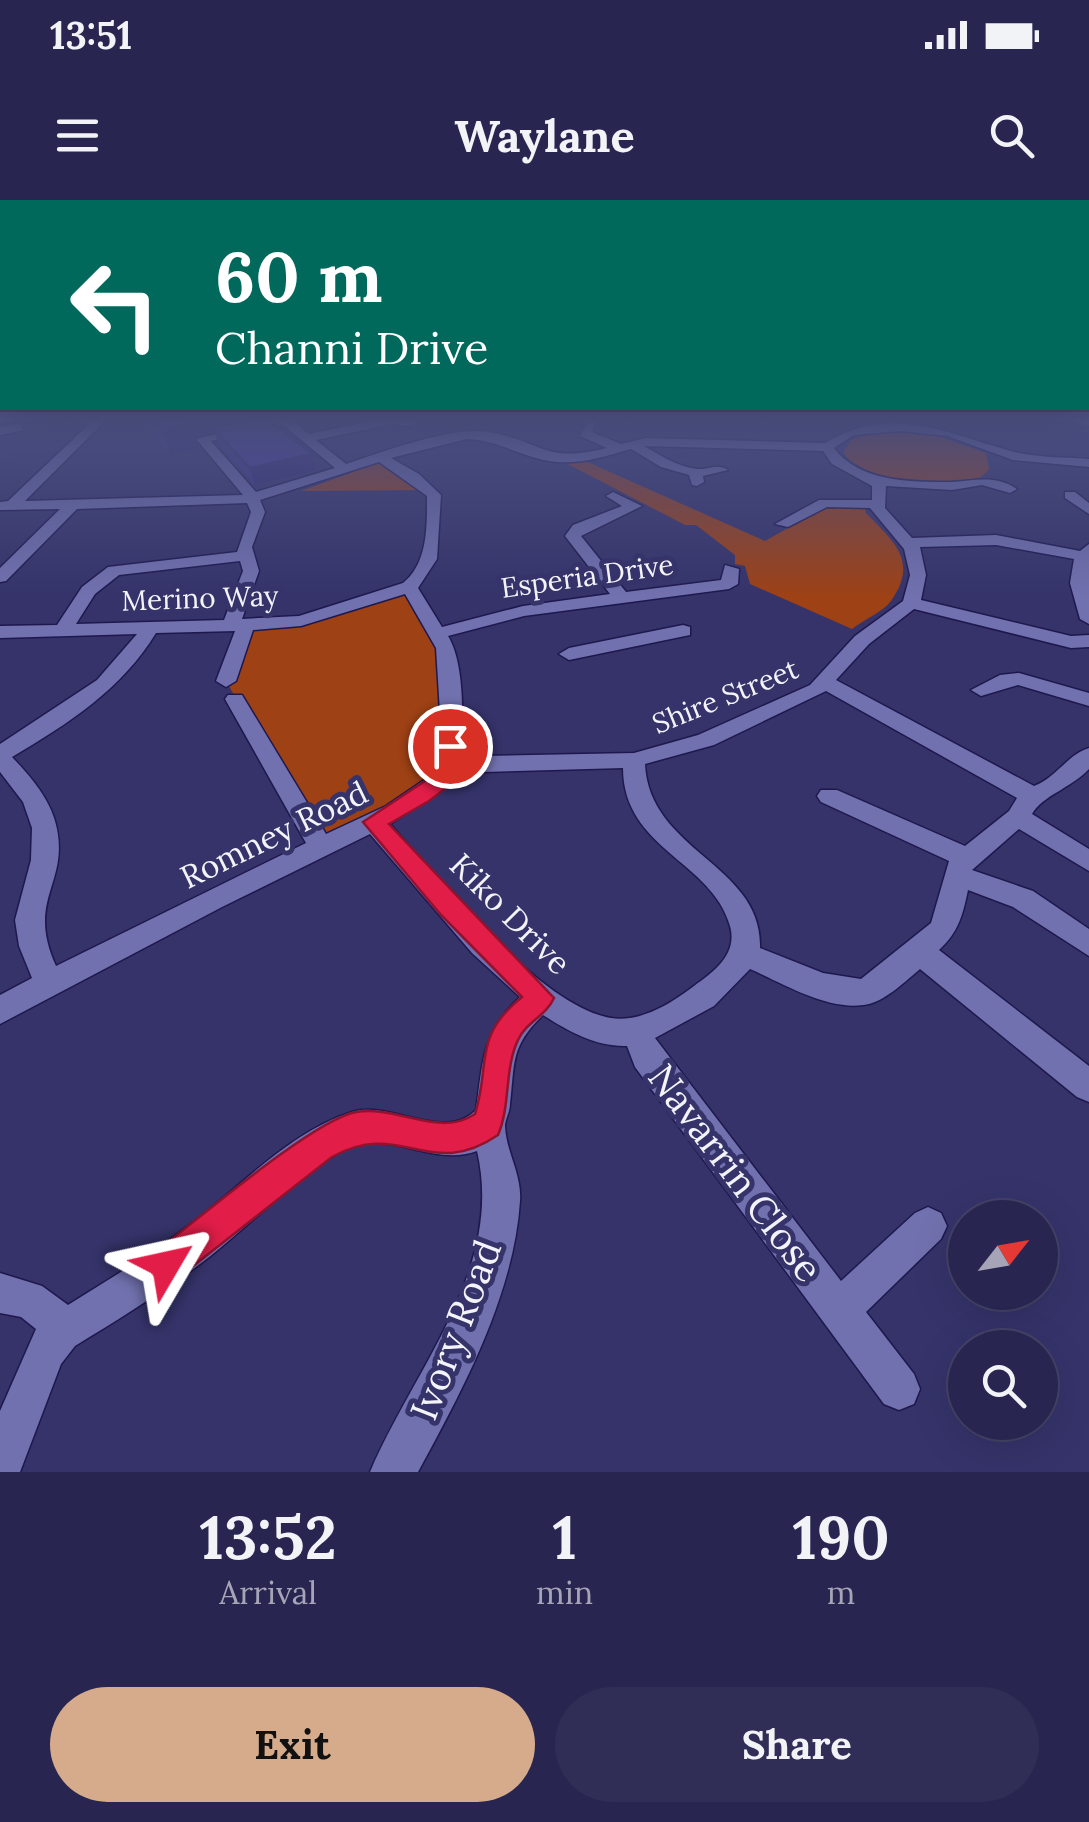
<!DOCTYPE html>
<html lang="en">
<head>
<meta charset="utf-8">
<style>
	:root { --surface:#282650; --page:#302e57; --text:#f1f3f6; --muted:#a5a5b7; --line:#444367; --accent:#d6ab8b }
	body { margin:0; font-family:Lora,serif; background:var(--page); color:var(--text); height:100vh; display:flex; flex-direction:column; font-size:38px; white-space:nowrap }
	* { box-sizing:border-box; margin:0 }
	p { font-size:32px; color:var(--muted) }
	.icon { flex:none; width:55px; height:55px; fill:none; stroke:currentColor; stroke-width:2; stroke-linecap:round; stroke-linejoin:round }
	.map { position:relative; height:1272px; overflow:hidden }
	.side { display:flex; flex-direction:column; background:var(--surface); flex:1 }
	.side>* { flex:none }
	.banner { position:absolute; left:0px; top:0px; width:1090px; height:210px; box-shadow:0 10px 40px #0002,0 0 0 2px var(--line); background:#00695c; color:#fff; overflow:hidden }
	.needle { width:65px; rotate:59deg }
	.fabs { position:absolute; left:948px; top:1000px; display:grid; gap:20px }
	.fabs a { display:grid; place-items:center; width:110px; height:110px; border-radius:50%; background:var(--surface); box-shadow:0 10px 40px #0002,0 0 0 2px var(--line); font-size:50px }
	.pin { position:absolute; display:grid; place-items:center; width:85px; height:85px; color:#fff; margin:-42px; border:5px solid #fff; border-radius:50%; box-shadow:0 2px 10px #0007 }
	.me { position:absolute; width:110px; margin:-55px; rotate:54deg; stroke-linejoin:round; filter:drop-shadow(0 0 8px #0008) }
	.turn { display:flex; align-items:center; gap:35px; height:210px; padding:0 50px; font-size:45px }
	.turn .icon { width:130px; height:130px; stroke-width:2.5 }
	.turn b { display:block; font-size:70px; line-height:85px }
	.eta { display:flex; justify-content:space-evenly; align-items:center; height:170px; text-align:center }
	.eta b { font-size:60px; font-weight:700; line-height:70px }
	.button { display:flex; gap:20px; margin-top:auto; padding:20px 50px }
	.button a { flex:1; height:115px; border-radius:60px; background:var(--accent); color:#111; font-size:40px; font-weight:700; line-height:115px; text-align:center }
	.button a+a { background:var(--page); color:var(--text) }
	.status { display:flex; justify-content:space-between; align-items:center; height:70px; padding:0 50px; background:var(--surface); direction:ltr }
	.status svg { height:28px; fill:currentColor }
	header { display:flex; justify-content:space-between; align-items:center; height:130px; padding:0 50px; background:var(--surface); font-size:45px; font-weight:700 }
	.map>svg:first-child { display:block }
</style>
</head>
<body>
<div class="status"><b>13:51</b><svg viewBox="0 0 49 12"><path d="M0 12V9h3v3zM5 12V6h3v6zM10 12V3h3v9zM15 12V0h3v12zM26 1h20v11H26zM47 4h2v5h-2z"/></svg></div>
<header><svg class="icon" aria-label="menu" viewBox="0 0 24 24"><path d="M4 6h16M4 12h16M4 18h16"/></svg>Waylane<svg class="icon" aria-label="search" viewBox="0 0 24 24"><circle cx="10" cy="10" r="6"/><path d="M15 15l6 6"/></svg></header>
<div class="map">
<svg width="1089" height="1272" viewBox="0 0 1089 1272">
	<rect width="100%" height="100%" fill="#35336a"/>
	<path fill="#9e4115" d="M879 231 932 234 986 253 989 269C968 300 863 281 843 253L851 240Z
		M558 259H581L765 341 827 306H865L866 313C894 342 919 361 891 401 883 412 863 420 852 429L750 384 745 366 735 364V355L696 325H685Z
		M381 264 422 290 301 291 375 264Z
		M409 387 440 433 447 575 321 647 226 481 246 425 275 424Z"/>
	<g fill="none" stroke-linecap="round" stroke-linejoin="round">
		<path stroke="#b66da1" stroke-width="5" d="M0 220 18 219"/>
		<defs>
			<path id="minor" d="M70 219H94L103 223 25 301 243 295 196 239 279 219H290L309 234 381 219 418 222 412 226 392 224 316 240 346 264C383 252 450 226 489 232 544 241 542 264 607 248L580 236 586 224 583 219 597 220 592 232 621 244 646 238 825 243C889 203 947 233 1011 251 1035 258 1064 257 1089 259V267L1013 260 947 236 901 231 854 235 834 248C859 282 911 282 950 282 974 281 995 274 1017 289L1010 293 982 285 952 290 886 286 885 308 912 338 996 335 1080 351 1089 344V424L1080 419 1070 383 1074 359 996 345 920 347 926 375 921 400 1071 436 1089 435V447L1071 448 914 409 869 444 836 480 1034 586C1056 578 1068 554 1089 548V569C1071 588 1042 596 1032 614L1089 649V671L1019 629 972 670 1033 691 1089 729V756L1013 707 968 690C963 715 958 733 939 750L1089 866V902L1077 897 920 769C907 780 886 800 869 804 831 813 784 784 750 769L714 806 655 838 841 1081 915 1013 928 1007 941 1013 947 1026 941 1039 866 1112 914 1174 920 1189 914 1204 899 1210 884 1204 635 867 627 846C596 847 568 831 543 815 510 847 515 862 510 904 510 912 505 920 505 926 506 952 522 974 520 1001 514 1095 462 1191 418 1272H370C413 1170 505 1069 477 951 435 966 398 935 357 945 321 953 238 1036 204 1061 163 1092 119 1119 75 1146L61 1164 20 1272H0V1211L36 1129 21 1117 0 1113V1073L42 1086 68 1105C111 1078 155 1052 195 1021 244 983 292 931 352 912 391 900 443 943 476 910 483 862 481 834 520 797L472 753 370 634 222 707 0 824V795L32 778 19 746 15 720 31 660 32 628 23 602 0 572V544L97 480 137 434 0 438V426L57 425 82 387 108 367 237 352 251 312 247 303 77 309 6 381 0 382V368L60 309 0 310V302L8 301 88 225ZM283 225 335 268 256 292 211 241ZM467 239C495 240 517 254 544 260 574 267 602 257 631 249L661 267 689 275 692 285 697 286 704 282 703 276 728 270C717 263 709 270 697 269 678 267 660 255 644 246L823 251 832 264 872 286V300H819L775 324 788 327 827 307 870 308 904 349 910 375 903 401 855 436 810 485 698 535 634 553 483 556 460 563C463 530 466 465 448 436L524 416 729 389 738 384 739 369 725 365 721 380 626 392 581 336 642 306 613 292 606 296 622 306 573 325 565 336 610 394 523 406 442 427 418 388 437 359 441 295 419 274 391 258ZM379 262 427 296C427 326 428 363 403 383L299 416 242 419 259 371 252 347 265 312 260 300ZM240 361 243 371 224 420 76 424 95 394 119 375ZM405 394 436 448 441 529 436 572 386 606 326 634 242 495H228L225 499 306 643 56 766C26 700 68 685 57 629 52 601 31 577 12 557 68 524 122 489 156 433L235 431 216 481 226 487 236 481 253 430 301 426ZM826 491 1017 598 1009 611 965 646 837 590H821L817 596 821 602 949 661 931 723 861 779 823 773 760 748C763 664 649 652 645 564L714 545ZM623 568C623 649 712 661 730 726 738 754 714 772 694 786 672 803 640 823 611 818 539 806 438 678 390 624L455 581 484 572Z
				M624 219H636L629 225Z
				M705 219H720L714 223Z
				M1060 219H1089V226Z
				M20 223 24 230 0 235V227Z
				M1065 292H1075L1089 303V314L1065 298Z
				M683 425 690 427V435L569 460 559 454 569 448Z
				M1019 473 1089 493V506L1018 485 981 496 971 490 1000 475Z"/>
		</defs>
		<use href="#minor" stroke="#1e184d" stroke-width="3"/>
		<use href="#minor" fill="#7171af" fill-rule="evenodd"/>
	</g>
	<path fill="#3e338c" d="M144 219H267L316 270 255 285 218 243 214 231 195 235 199 249 170 255 148 229Z"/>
	<path fill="#322972" d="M186 219H254L213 228 214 231 195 236 199 249 170 255 162 231Z
		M312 254 316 270 255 285 250 268Z"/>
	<path fill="#483ba3" stroke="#322972" stroke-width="2.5" d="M151 219H187L192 225 162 231Z
		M255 219H267L312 254 250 268 213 228Z"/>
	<linearGradient id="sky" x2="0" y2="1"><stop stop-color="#1d1c3a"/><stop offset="0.55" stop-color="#4b5081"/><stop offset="1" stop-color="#4b5081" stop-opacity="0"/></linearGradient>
	<rect width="1089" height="397" fill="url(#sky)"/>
	<path fill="#e11d48" stroke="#92132f" stroke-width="2.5" d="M450 539 460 546 455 581 429 601 389 624 554 798C546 816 526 822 518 840 504 870 511 904 498 935 429 982 402 918 332 957L179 1077 166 1083 154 1077 149 1065 154 1053C195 1022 313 920 356 912 397 905 439 938 475 914 491 864 472 837 522 797L441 715 363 622 437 573 440 546Z"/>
	<g text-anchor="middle" stroke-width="10" stroke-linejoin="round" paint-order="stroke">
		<g font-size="28" fill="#f3f3fa" stroke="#35336a">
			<text transform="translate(587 376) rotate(-8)" y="10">Esperia Drive</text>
			<text transform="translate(200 398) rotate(-2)" y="10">Merino Way</text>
			<text transform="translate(725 496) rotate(-22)" y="10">Shire Street</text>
		</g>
		<g font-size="32" fill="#f3f3fa" stroke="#35336a">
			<text transform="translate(274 635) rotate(-26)" y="11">Romney Road</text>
			<text transform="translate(510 714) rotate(45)" y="11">Kiko Drive</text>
		</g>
		<g font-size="38" fill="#f3f3fa" stroke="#35336a">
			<text transform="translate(735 973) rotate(53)" y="13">Navarrin Close</text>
			<text transform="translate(456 1130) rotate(-69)" y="13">Ivory Road</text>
		</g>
	</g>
</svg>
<div class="fabs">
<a><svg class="needle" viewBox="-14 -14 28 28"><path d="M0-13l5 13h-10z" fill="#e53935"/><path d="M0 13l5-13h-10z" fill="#a5a5b7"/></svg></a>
<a><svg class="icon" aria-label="search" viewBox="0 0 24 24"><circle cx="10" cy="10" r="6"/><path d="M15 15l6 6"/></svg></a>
</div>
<div class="pin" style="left:450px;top:546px;background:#d93025"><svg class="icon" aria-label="arrive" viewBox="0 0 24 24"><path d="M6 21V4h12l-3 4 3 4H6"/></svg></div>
<svg class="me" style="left:166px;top:1065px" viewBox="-20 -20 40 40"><path d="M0-17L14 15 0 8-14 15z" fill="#e11d48" stroke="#fff" stroke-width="4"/></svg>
<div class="banner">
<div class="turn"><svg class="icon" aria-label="left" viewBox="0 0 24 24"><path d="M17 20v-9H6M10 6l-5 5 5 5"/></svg><div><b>60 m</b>Channi Drive</div></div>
</div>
</div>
<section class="side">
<div class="eta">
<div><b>13:52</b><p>Arrival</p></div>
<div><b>1</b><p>min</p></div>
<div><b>190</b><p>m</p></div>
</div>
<div class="button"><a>Exit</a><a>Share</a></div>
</section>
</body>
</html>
